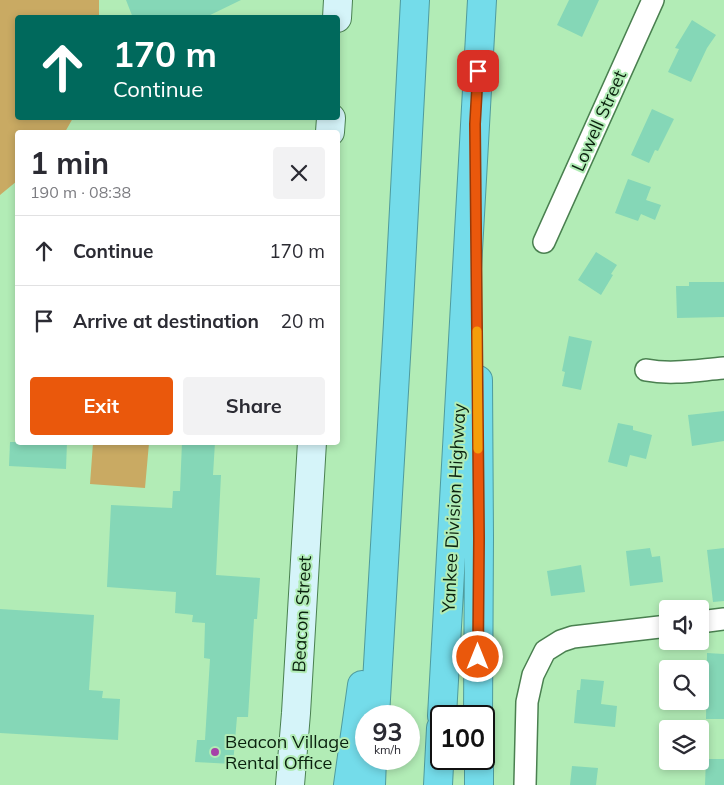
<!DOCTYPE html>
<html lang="en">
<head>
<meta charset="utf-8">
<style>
	:root { --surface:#fff; --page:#f2f2f3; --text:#2b2b33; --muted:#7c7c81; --line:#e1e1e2; --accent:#ea580c }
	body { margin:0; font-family:Mulish,sans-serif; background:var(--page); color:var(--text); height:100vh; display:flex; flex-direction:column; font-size:19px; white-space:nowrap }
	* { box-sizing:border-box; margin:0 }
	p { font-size:16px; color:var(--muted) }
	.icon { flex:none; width:28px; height:28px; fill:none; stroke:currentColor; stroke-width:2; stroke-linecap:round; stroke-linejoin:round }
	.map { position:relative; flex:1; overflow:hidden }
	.details { position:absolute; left:15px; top:130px; width:325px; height:315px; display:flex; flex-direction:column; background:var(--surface); border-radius:5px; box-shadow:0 2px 8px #0003 }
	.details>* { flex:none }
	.banner { position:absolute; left:15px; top:15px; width:325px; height:105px; border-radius:5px; box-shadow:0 2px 8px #0003; background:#00695c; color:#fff; overflow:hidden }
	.controls { position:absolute; left:659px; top:600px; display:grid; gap:10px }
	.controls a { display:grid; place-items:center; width:50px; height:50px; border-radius:5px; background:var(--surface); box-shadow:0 2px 8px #0003; font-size:25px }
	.speed { position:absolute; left:355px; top:705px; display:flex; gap:10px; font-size:25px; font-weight:700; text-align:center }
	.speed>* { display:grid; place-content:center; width:65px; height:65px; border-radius:50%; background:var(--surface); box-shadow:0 2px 8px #0003; line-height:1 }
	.speed small { font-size:12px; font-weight:400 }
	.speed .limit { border:2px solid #111; border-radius:8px; background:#fff; color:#111 }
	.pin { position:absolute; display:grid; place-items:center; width:42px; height:42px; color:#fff; margin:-21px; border-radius:10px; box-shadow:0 2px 8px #0006 }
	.me { position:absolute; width:55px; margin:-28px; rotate:0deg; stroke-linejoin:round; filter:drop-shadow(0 0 4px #0008) }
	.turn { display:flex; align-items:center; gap:18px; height:105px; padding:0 15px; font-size:22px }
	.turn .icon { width:65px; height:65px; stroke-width:2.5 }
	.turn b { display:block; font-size:35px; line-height:42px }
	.round { display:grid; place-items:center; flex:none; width:52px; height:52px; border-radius:5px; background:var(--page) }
	.headline { display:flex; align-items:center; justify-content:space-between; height:85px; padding:0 15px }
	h1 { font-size:30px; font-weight:700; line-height:38px }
	.button { display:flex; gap:10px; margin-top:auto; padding:10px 15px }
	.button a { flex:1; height:58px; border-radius:5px; background:var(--accent); color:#fff; font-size:20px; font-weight:700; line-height:58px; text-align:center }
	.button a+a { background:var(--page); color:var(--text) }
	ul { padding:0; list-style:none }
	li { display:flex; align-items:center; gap:15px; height:70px; padding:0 15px; border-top:1px solid var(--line) }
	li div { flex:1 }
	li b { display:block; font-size:19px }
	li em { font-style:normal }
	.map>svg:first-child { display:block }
</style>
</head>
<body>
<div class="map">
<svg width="724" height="785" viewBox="0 0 724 785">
	<rect width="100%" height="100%" fill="#b2ecb6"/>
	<path fill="#c9aa63" d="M0 0H99V17L18 18V118H73L65 132H18L17 181 0 195Z
		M93 443H149L145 488 90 484Z"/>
	<path fill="#85d7b7" d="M126 0H241L204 18H133Z
		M569 0H599L582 37 557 25Z
		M692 20 716 35 707 48 691 82 668 72 679 49 675 48Z
		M652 109 674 119 658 151 655 150 649 163 631 155Z
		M628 179 651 187 646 200 661 205 655 220 641 214 638 221 615 213Z
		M596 252 617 265 611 274 613 275 601 295 578 280Z
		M689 282H724V317L677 318 676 286H689Z
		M569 336 592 341 581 390 562 386 565 372 562 371Z
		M724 411V441L692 446 688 415Z
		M618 423 633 426V430L652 435 646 459 630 455 627 467 608 462Z
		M10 442H67L66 469 9 466Z
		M182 442H215L213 475H221L216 575 260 578 257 619H254L248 717H237L233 764 195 762 197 740H205L210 659 204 658 205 623 192 622 193 615 175 613 176 592 107 587 111 505 172 508 173 491H180Z
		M650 548 652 557 660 556 663 582 630 586 626 551Z
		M724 548V601L713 602 707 550Z
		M581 565 585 592 551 596 547 571Z
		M0 609 94 615 89 690 103 691 102 698 120 699 118 740 0 733Z
		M707 653 724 654V719H706Z
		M581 679 604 681 601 704 617 706 615 727 574 723 577 690H580Z
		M706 759H724V785H705Z
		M572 766 598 768 596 785H570Z"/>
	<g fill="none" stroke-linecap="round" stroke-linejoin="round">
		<defs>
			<path id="street" d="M544 242 653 0
				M646 370C672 375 698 370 724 368
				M700 622 724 619
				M525 785 527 702 533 675 545 651 561 641 573 637 668 626"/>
			<path id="secondary" d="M337 18 338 0
				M330 132 331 118
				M290 785 296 713 312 442"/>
			<path id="highway" d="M478 380 479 538 478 716
				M375 716 398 323 415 0
				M442 716 482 0
				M479 759V785
				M348 785 362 685
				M371 785 372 759
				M438 785 441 728"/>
		</defs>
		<use href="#street" stroke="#4a8050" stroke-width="24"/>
		<use href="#secondary" stroke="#4a8050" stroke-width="30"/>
		<use href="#highway" stroke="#4f9b9d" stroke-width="30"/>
		<use href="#street" stroke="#fff" stroke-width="21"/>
		<use href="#secondary" stroke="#d5f4f9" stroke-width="28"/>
		<use href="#highway" stroke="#74dcea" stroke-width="28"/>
	</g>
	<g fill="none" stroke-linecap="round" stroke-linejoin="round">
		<defs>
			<path id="route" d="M478 71 475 124 479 538 478 657"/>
		</defs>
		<use href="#route" stroke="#983908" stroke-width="12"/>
		<use href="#route" stroke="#ea580c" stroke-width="9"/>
		<path stroke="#f59e0b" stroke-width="9" d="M477 331 478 449"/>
	</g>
	<circle fill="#a642a8" stroke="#b2ecb6" stroke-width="2" cx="215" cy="752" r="5"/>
	<g text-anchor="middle" stroke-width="4" stroke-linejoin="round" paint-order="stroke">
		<g font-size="18" fill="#0a210e" stroke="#b2ecb6">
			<text transform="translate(599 121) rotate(-66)" y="6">Lowell Street</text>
			<text transform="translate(454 508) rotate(-87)" y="6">Yankee Division Highway</text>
			<text transform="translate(302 614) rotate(-87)" y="6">Beacon Street</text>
		</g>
		<g font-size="18" fill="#0a210e" stroke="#b2ecb6" text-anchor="start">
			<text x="225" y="748">Beacon Village<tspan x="225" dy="21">Rental Office</tspan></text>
		</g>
	</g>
</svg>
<div class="controls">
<a><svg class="icon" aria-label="sound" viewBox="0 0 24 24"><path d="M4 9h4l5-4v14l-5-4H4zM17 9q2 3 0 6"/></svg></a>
<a><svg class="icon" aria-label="search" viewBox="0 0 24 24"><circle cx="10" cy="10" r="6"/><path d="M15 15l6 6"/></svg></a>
<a><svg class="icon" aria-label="layers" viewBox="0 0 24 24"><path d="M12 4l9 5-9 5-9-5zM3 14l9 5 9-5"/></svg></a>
</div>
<div class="speed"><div>93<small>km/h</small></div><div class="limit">100</div></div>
<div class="pin" style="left:478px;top:71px;background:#d93025"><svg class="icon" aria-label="arrive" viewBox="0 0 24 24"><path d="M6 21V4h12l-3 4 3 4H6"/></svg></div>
<svg class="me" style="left:478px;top:657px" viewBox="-20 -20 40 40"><circle r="17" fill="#ea580c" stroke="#fff" stroke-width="3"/><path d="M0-11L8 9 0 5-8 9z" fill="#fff"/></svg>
<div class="banner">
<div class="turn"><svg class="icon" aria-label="ahead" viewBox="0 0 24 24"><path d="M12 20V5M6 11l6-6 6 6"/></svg><div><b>170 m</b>Continue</div></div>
</div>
<section class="details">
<div class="headline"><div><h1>1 min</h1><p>190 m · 08:38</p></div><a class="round"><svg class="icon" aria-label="close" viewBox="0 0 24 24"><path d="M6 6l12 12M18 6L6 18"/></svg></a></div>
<ul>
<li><svg class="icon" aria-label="ahead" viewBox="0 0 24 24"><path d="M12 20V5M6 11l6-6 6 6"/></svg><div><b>Continue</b></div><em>170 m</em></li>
<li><svg class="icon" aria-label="arrive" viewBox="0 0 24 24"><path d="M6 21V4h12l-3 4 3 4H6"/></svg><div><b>Arrive at destination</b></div><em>20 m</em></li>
</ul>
<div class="button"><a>Exit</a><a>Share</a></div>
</section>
</div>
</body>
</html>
